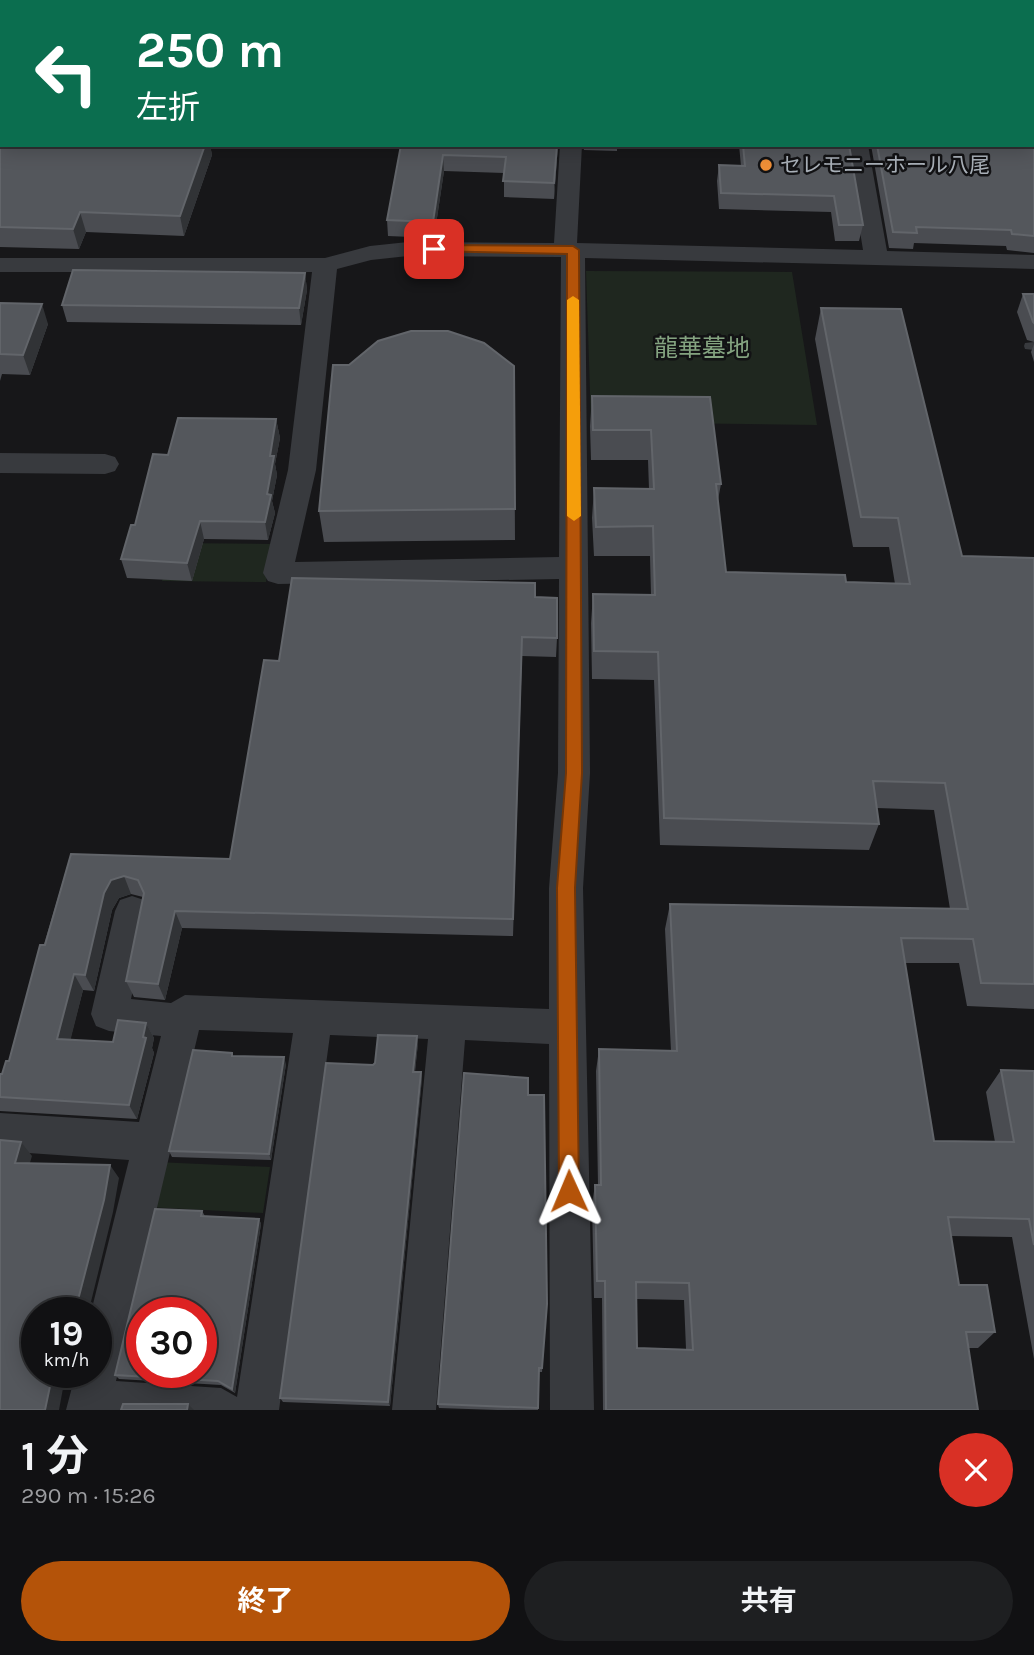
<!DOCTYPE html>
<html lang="ja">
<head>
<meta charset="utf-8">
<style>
	:root { --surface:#111113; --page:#1e1f21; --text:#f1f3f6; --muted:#9c9da0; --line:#303133; --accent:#b45309 }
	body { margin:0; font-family:Karla,"Noto Sans JP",sans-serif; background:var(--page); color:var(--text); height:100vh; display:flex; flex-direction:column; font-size:26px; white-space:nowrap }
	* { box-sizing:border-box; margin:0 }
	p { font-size:23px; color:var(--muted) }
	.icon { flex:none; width:38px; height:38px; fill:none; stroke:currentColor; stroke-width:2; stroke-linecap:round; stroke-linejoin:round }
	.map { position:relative; height:1410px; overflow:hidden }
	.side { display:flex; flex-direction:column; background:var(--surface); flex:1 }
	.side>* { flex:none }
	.top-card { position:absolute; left:0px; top:0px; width:1034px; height:147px; box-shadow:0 4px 18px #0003,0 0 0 2px var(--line); background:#0b6e4f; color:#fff; overflow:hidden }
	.speed { position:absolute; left:21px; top:1297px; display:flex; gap:14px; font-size:35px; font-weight:700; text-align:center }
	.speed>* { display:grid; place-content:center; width:91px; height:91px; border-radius:50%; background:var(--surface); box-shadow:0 4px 18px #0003,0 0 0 2px var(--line); line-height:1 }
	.speed small { font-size:18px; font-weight:400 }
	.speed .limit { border:10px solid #d22; background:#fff; color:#111 }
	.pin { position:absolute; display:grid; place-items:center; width:60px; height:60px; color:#fff; margin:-30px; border-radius:14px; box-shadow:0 4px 10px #0006 }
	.me { position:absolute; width:77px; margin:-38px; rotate:359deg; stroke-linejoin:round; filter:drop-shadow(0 0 5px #0008) }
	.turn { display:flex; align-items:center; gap:24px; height:147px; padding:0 21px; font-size:32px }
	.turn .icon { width:91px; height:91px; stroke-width:2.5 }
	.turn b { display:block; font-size:49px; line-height:60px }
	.round { display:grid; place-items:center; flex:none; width:74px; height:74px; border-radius:37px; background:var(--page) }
	.headline { display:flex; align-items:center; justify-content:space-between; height:119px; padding:0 21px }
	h1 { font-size:42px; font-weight:700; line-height:52px }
	.primary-button { display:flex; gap:14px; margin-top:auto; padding:14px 21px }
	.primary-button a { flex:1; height:80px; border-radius:42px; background:var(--accent); color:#fff; font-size:28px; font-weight:700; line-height:80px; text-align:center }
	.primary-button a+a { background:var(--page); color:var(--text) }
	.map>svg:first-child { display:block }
</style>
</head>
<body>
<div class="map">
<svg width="1034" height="1410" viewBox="0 0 1034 1410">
	<rect width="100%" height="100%" fill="#171719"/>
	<path fill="#1f271f" d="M586 271 792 272 817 425 591 422Z
		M171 543 272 544 266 582 162 581Z
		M156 1162 270 1167 263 1213 148 1207Z"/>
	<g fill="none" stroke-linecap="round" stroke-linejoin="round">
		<path fill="#383a3e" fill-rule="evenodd" d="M255 0H265V2H255Z
			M1034 342V350L1025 349 1024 346 1025 343Z"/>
		<path fill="#383a3e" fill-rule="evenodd" d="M0 35H2L0 50Z
			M560 145H582L577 243 863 250 846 145H868L887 251 1034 255V269L585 258 590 773 583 888 594 1410H550L549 1044 465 1040 436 1410H392L428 1039 330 1035 279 1410H66L76 1372H96V1312H91L129 1160 0 1151V1113L139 1122 161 1036 109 1031 96 1026 91 1014 115 911 120 900 132 896 144 900 149 911 131 999 171 1003 185 995 549 1009V888L558 773 559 579 278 584 268 581 263 573 288 470 312 272H0V258H325L370 246 408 242 554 243ZM408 256 561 257 559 557 295 562 316 470 337 269 371 260ZM199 1030 293 1033 237 1397 221 1388 116 1381Z
			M0 453 105 454 115 457 119 464 115 471 105 474 0 473Z"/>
	</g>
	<path fill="#4a4c51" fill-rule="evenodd" d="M0 0 2 2V33H0Z
		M1034 0V253L1007 250 1006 246 914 243 913 249 889 248 871 145H1032Z
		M0 87 2 145H210L212 155 184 236 86 232 79 249 0 247Z
		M401 145H558L554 199 504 197V173L444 171 434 238 388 236 387 220Z
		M583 145H617V151L584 150Z
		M739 145H849L863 225 859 241H835L831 212 719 209 717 181 719 165 741 166Z
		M305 273 307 290 301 325 67 322 62 305Z
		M1023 294H1034V342L1027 340 1017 312Z
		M0 303 48 324 30 375 2 374 0 381Z
		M821 308 962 556 1034 558V1009L967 1006 959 963H905L934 1141 995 1142 986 1092 1001 1070 1034 1071V1359L1012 1237 951 1236 959 1285 995 1332 978 1348H968L978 1410H603L602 1298H594L592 1204 595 1185H598L596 1071 599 1049 671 1051 665 929 670 904 950 909 934 810 877 808 879 824 869 850 660 845 654 680 592 679 591 623 593 594 651 595 650 556H594L592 518 594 488 649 489 648 460H591L590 426 592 396 710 397 721 484 718 500 726 572 846 582 895 584 889 547H853L815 339ZM636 1299 684 1300 686 1349 637 1348Z
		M1034 344V362L1031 352Z
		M514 366 515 540 324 542 319 511Z
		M276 419 280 438 275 464 277 475 272 501 275 513 268 540 204 539 192 581 127 578 121 559 135 525 168 455Z
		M535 597 557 638 556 657 522 656 513 936 182 928 165 1000 134 997 126 981 143 897 131 894 119 898 112 910 94 991 83 990 70 1040 113 1042 146 1023 154 1038 152 1048 154 1053 137 1119 0 1111V1074H2L9 1061 71 854 230 859 279 661Z
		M417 1036 418 1043 415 1072H421L422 1078 390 1406 283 1402 280 1398 373 1065Z
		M233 1056 286 1064 271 1160 172 1157 169 1151Z
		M528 1095 547 1304 542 1372H538V1410H497L439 1408 438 1404Z
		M202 1211 205 1216 259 1219 261 1224 235 1393 221 1385 119 1379 115 1375Z"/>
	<path fill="#313336" d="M236 0H246L245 2H236Z
		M205 145H210L212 155 184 236 180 216Z
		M557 145H558L554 199V183Z
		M443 155 444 171 434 238 433 222Z
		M80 212 86 232 79 249 73 229Z
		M305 273 307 290 301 325 299 308Z
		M42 304 48 324 30 375 23 355Z
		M276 419 280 438 275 464 277 475 272 501 275 513 268 540 265 522 270 456Z
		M200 521 204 539 192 581 187 563Z
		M124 876 131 894 119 898 112 910 94 991 85 975 104 893 111 880Z
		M175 911 182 928 165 1000 158 984Z
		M74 974 83 990 67 1054 57 1039Z
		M146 1023 154 1038 152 1048 154 1053 137 1119 129 1105Z
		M417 1036 418 1043 414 1078 413 1072Z
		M284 1057 286 1064 271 1160 269 1154Z
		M421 1072 422 1078 390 1406 388 1402Z
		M21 1142 32 1156 26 1176 15 1163Z
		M110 1165 119 1178 113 1212 89 1310 91 1312H83L78 1300Z
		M259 1219 261 1224 235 1393 232 1389Z
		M53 1372H66L59 1410H45Z
		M188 1404 194 1410H187Z"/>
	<path fill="#54575c" stroke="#62656a" stroke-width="2" fill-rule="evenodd" d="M0 0H236V2H2V13H0Z
		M520 0H1034V236L1012 234 1011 230 916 227 917 233 893 232 877 145H1032V2H520Z
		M0 87H2V145H205L180 216 80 212 73 229 0 227Z
		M401 145H557L554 183 503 181 506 157 443 155 433 222 387 220Z
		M743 145H849L863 225H839L834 196 721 193 719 165 745 166Z
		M73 270 305 273 299 308 62 305Z
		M1023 294H1034V323L1033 322Z
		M0 303 42 304 23 355 0 354Z
		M821 308 901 309 962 556 1034 558V984L981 983 973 939 901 938 934 1141 1014 1142 1001 1070 1034 1071V1245L1029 1219 948 1217 959 1285H987L995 1332H966L978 1410H606L605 1281H597L595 1185H601L599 1049 677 1051 670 904 968 909 945 783 873 781 879 824 664 818 658 652 594 651 593 594 655 595 653 526 596 527 594 488 654 489 651 430H593L592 396 710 397 721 484H716L726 572 845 575 846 582 910 584 898 518 861 517ZM636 1282 689 1283 693 1350 637 1348Z
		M411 331H448L484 343 514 366 515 509 319 511 333 365H349L378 341Z
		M178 418 276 419 270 456H274L267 494 271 495 265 522 200 521 187 563 121 559 131 525H135L153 454 168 455Z
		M292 578 535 583V597L557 598V638L522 637 513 919 175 911 158 984 126 981 144 893 138 880 124 876 111 880 104 893 85 975 74 974 57 1039 113 1042 118 1020 146 1023 143 1037 146 1038 129 1105 0 1097V1074H2L6 1061H9L40 945H45L71 854 230 859 264 660 279 661Z
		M378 1035 417 1036 413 1072H421L388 1402 280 1398 326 1063 373 1065 375 1063Z
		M193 1050 232 1053V1056L284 1057 269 1154 169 1151Z
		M464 1073 528 1078V1095H544L547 1304 542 1368H539L538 1408 438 1404Z
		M0 1140 21 1142 15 1163 110 1165 104 1200 78 1300 83 1304V1312H37V1372H53L45 1410H0Z
		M155 1209 202 1211 201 1216 259 1219 232 1389 218 1381 115 1375ZM142 1312H201V1372H142Z
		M123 1404H188L187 1410H121Z"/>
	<path fill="#b45309" stroke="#753606" stroke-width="2" d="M434 245 573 246 579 250 582 773 575 888 579 1191 576 1198 569 1201 562 1198 559 1191 557 888 566 773 567 254 430 251V246Z"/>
	<path fill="#f59e0b" d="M573 296 579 300 581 516 574 521 567 516V300Z"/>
	<circle fill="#f08f37" stroke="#121214" stroke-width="2.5" cx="766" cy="165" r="7"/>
	<g text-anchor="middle" stroke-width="5" stroke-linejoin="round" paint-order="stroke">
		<g font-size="21" fill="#a9b0b8" stroke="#121214" text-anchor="start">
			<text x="780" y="172">セレモニーホール八尾</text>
		</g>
		<g font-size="24" fill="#84a380" stroke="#121214">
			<text x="702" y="356">龍華墓地</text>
		</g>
	</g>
</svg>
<div class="speed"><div>19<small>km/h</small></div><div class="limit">30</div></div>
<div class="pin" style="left:434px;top:249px;background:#d93025"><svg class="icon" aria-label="arrive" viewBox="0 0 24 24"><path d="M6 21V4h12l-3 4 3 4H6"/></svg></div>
<svg class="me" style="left:569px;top:1191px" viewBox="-20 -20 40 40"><path d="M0-17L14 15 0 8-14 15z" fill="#b45309" stroke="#fff" stroke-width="4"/></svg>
<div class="top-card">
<div class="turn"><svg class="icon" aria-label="left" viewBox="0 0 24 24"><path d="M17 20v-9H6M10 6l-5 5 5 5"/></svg><div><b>250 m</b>左折</div></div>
</div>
</div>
<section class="side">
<div class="headline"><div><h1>1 分</h1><p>290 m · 15:26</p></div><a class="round" style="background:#d93025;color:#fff"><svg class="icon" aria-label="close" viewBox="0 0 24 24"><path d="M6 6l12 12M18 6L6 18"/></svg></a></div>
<div class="primary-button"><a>終了</a><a>共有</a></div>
</section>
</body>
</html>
